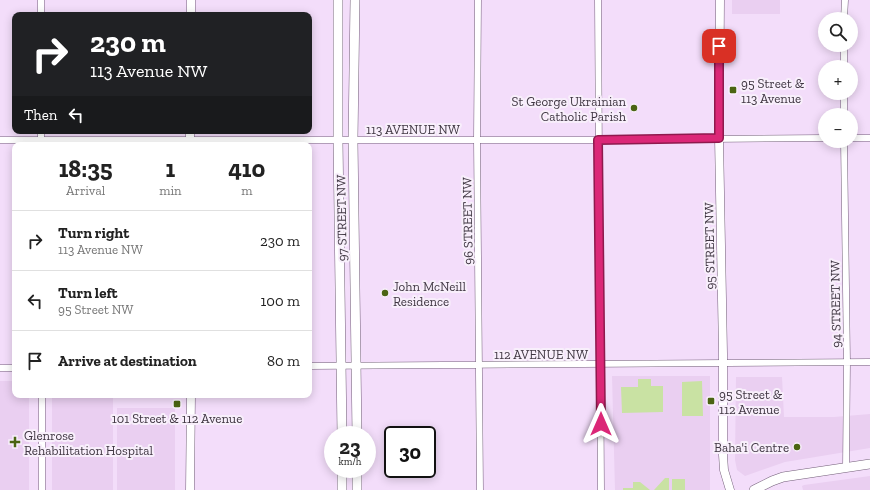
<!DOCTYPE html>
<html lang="en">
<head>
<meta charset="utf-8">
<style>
	:root { --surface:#fff; --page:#f2f2f2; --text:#222; --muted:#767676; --line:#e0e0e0 }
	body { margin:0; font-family:"Zilla Slab",serif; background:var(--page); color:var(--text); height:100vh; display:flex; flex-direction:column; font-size:15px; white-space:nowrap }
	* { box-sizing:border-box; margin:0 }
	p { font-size:13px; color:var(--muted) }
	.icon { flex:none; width:22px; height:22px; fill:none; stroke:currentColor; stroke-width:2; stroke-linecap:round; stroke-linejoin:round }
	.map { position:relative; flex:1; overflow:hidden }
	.panel { position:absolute; left:12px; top:142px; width:300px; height:256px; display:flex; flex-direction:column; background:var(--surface); border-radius:8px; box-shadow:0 2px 10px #0003 }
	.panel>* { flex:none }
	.top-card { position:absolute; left:12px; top:12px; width:300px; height:122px; border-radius:8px; box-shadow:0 2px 10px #0003; background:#202124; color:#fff; overflow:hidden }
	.buttons { position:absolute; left:818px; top:12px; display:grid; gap:8px }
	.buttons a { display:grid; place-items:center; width:40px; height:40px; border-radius:50%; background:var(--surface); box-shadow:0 2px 10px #0003; font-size:20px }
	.speed { position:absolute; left:324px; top:426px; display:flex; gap:8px; font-size:20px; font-weight:700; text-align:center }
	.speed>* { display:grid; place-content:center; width:52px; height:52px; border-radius:50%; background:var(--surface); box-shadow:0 2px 10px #0003; line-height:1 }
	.speed small { font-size:10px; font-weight:400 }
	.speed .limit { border:2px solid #111; border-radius:6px; background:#fff; color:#111 }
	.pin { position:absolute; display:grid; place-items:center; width:34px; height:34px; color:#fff; margin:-17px; border-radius:8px; box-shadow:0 2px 6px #0006 }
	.me { position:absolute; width:44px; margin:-22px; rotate:0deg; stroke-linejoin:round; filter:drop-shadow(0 0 3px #0008) }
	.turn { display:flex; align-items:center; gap:14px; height:84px; padding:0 12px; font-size:18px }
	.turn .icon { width:52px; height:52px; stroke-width:2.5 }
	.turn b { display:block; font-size:28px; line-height:34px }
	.then { display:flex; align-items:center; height:38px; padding:0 12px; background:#0003; gap:8px; font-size:15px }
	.eta { display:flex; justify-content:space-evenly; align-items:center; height:68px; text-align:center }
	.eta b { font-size:24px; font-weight:800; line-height:28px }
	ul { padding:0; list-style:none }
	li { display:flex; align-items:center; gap:12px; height:60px; padding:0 12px; border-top:1px solid var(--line) }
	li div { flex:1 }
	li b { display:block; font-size:15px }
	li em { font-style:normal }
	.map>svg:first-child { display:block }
</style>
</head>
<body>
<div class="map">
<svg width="870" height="490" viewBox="0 0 870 490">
	<rect width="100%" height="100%" fill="#f3ddfa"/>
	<path fill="#eacff1" d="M732 0H780V14H732Z
		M612 376H710V490H615Z
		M736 377H782L784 417H834L870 414V448L785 462 745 476 737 470 735 460Z
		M0 381H15V395H29V490H0Z
		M52 395H113V490H52Z
		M117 408H175V490H117Z
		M870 476V490H803L802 486 804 485Z"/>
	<path fill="#c9e2a3" d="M638 379H651V386H663V412L622 413 621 387H638Z
		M702 381 703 416H682V382Z
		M665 478H669V490H654Z
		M672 479H685V490H672Z
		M633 482H640L650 490H623V488H633Z"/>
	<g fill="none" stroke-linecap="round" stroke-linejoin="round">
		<defs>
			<path id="minor" d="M41 0V15
				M478 0 477 140 480 490
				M598 0 601 490
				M844 19 845 0
				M844 67V45
				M844 115V93
				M41 131V145
				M851 138H870
				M0 140H598L825 138
				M844 141 847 362 846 468
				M309 366 870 362
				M0 368H15
				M42 490V395"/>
			<path id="tertiary" d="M720 0 719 138 723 353V455L724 470 730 490
				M191 15V0
				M190 145V131
				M190 490 191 395"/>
			<path id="secondary" d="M338 0V140L342 435
				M355 0 353 140 357 435
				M342 469V490
				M357 469V490
				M754 490 772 481 783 477 870 464"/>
		</defs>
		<use href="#minor" stroke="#725e78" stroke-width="7"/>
		<use href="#tertiary" stroke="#725e78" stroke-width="9"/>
		<use href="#secondary" stroke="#725e78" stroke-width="10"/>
		<use href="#minor" stroke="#fff" stroke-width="6"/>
		<use href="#tertiary" stroke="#fff" stroke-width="8"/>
		<use href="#secondary" stroke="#fff" stroke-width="9"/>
	</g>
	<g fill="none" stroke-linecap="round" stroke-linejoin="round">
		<defs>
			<path id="route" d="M601 424 598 140 719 138V46"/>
		</defs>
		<use href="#route" stroke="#8e194d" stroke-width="10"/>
		<use href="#route" stroke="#db2777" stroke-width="7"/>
	</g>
	<g fill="#4b6413" stroke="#f8effb" stroke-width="1.5">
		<rect x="729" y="86" width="8" height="8" rx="2"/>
		<circle cx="634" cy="108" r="4"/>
		<circle cx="385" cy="293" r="4"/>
		<rect x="707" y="397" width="8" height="8" rx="2"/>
		<rect x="173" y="400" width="8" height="8" rx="2"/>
		<path d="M13 436h4v4h4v4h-4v4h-4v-4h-4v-4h4z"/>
		<circle cx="797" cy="447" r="4"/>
	</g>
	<g text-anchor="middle" stroke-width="4" stroke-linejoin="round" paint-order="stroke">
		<g font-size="13" fill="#3f3642" stroke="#f8effb" text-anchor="start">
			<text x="741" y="88">95 Street &amp;<tspan x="741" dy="15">113 Avenue</tspan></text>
			<text x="626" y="106" text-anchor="end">St George Ukrainian<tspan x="626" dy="15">Catholic Parish</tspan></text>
			<text x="393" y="291">John McNeill<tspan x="393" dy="15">Residence</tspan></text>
			<text x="719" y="399">95 Street &amp;<tspan x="719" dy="15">112 Avenue</tspan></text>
			<text x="177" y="423" text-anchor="middle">101 Street &amp; 112 Avenue</text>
			<text x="24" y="440">Glenrose<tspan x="24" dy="15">Rehabilitation Hospital</tspan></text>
			<text x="789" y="452" text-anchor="end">Baha'i Centre</text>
		</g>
		<g font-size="13" fill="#3f3642" stroke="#f8effb">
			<text x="413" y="134">113 AVENUE NW</text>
			<text transform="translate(341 218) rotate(-91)" y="5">97 STREET NW</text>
			<text transform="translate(467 221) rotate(-91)" y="5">96 STREET NW</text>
			<text transform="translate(709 246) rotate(-91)" y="5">95 STREET NW</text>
			<text transform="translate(835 304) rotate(-91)" y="5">94 STREET NW</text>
			<text x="541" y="359">112 AVENUE NW</text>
		</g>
	</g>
</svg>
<div class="buttons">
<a><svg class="icon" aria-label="search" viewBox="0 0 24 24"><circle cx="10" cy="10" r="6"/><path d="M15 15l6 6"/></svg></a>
<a>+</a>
<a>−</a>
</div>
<div class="speed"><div>23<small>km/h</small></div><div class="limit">30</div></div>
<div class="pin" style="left:719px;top:46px;background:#d93025"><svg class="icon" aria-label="arrive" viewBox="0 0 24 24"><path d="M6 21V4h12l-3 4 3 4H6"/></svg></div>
<svg class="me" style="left:601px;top:424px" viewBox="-20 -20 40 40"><path d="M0-17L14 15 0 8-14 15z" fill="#db2777" stroke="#fff" stroke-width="4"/></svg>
<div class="top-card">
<div class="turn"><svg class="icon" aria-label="right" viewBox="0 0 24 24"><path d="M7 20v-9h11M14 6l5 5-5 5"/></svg><div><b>230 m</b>113 Avenue NW</div></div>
<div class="then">Then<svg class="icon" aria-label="left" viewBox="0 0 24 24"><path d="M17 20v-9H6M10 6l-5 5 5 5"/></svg></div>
</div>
<section class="panel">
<div class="eta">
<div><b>18:35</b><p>Arrival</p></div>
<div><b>1</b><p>min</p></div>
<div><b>410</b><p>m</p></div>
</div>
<ul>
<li><svg class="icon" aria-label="right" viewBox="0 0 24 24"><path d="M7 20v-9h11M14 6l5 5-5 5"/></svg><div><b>Turn right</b><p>113 Avenue NW</p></div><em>230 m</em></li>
<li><svg class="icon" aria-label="left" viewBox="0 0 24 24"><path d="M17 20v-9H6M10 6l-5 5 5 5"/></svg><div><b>Turn left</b><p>95 Street NW</p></div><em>100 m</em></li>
<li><svg class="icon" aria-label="arrive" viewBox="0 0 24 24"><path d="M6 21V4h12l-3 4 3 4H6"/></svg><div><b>Arrive at destination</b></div><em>80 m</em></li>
</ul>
</section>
</div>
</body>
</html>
